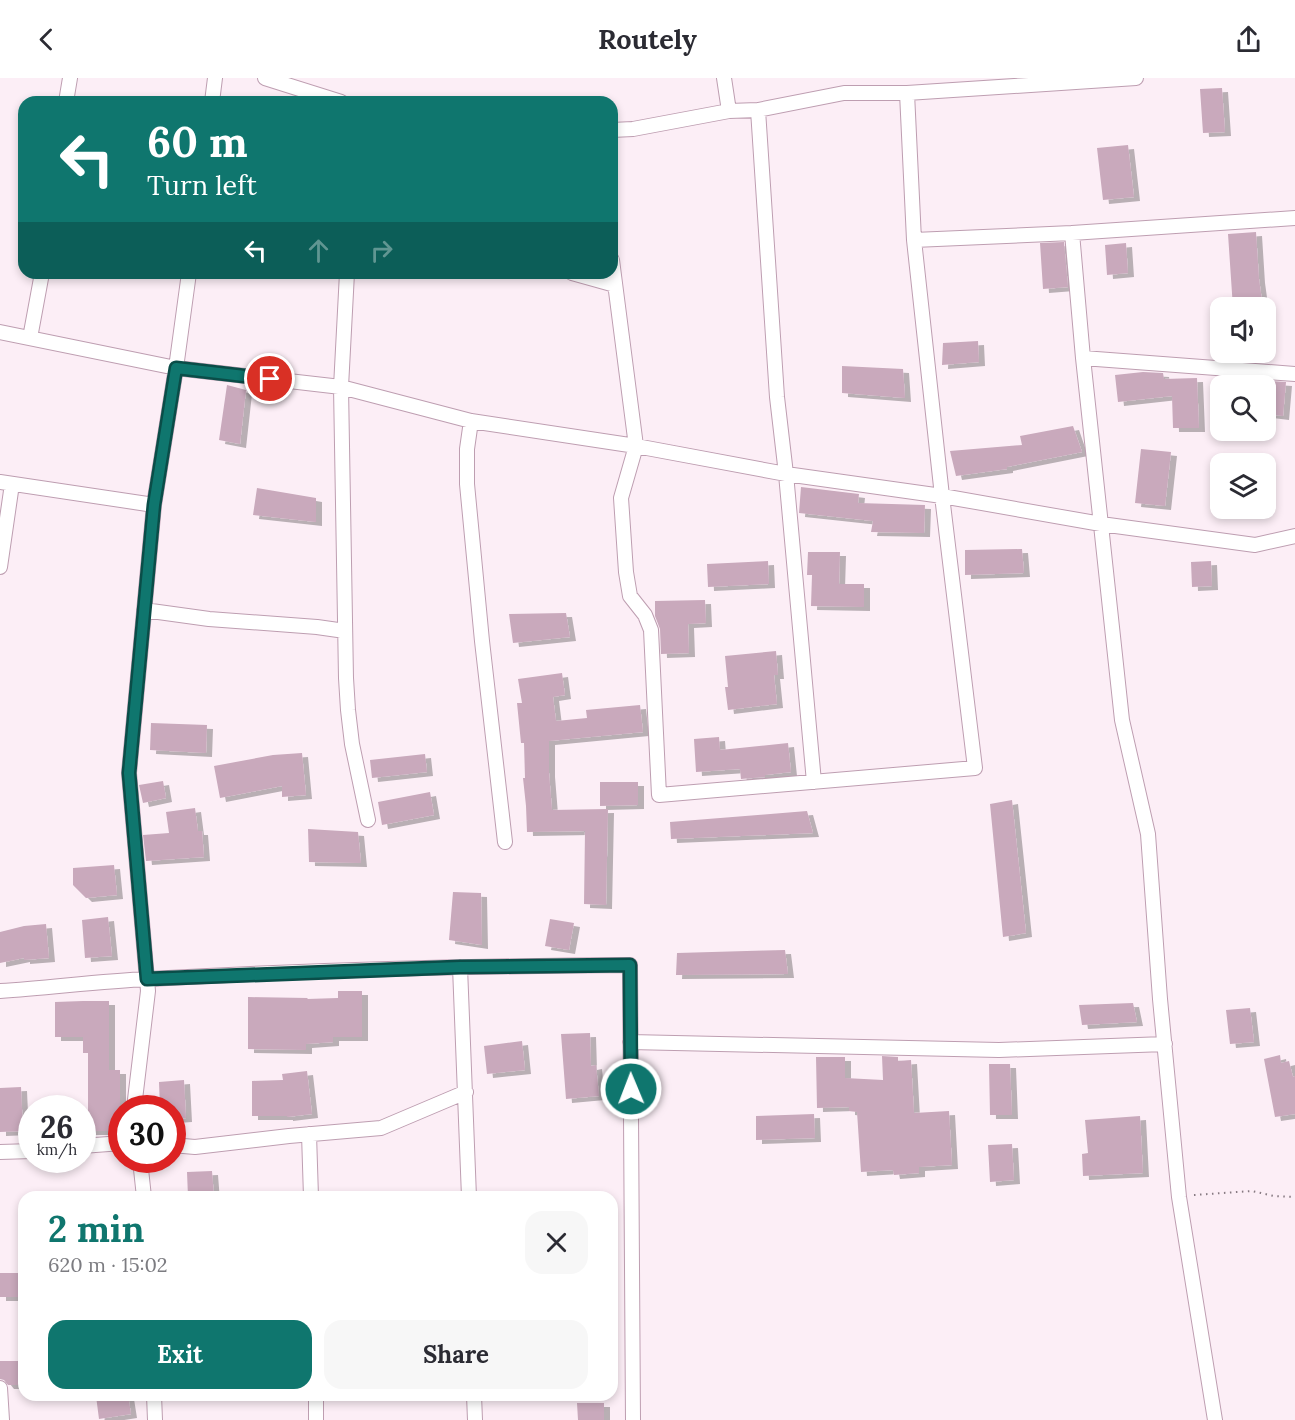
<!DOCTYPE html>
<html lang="en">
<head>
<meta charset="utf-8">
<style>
	:root { --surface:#fff; --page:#f7f7f7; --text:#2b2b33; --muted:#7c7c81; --accent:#0f766e }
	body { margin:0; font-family:Lora,serif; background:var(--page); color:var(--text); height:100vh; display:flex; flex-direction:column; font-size:22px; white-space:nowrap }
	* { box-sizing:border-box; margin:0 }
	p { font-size:20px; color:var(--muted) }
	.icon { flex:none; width:33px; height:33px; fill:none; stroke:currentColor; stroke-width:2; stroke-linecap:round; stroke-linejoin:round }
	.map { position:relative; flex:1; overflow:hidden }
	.sheet { position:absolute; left:18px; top:1113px; width:600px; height:210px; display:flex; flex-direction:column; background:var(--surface); border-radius:18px; box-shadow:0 3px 9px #0003 }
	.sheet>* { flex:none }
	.hud { position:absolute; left:18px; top:18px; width:600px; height:183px; border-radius:18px; box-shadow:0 3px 9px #0003; background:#0f766e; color:#fff; overflow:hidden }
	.fabs { position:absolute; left:1210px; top:219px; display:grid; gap:12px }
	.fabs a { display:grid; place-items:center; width:66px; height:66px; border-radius:12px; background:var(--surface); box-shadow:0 3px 9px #0003; font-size:30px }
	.speed { position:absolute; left:18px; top:1017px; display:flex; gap:12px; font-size:30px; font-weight:700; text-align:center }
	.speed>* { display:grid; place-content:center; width:78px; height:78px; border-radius:50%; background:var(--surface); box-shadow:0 3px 9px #0003; line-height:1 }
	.speed small { font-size:15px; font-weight:400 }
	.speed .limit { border:9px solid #d22; background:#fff; color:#111 }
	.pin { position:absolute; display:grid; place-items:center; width:51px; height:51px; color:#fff; margin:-26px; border:3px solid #fff; border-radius:50%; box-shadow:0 2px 6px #0007 }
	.me { position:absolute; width:66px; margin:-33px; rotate:359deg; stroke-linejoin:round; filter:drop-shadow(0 0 4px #0008) }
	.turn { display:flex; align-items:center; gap:21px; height:126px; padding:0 30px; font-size:27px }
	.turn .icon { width:78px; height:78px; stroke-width:2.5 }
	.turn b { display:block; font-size:42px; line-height:51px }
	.lanes { display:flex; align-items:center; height:57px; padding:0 30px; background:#0003; justify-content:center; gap:30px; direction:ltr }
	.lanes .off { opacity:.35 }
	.round { display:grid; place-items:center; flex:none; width:63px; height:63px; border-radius:18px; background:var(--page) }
	.summary { display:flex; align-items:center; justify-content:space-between; height:102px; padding:0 30px }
	h1 { font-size:36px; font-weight:700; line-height:45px; color:var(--accent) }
	.action { display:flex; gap:12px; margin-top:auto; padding:12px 30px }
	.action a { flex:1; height:69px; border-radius:18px; background:var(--accent); color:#fff; font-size:24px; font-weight:700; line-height:69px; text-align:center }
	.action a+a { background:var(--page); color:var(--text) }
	header { display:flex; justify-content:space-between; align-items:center; height:78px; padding:0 30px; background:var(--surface); font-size:27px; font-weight:700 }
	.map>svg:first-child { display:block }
</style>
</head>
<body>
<header><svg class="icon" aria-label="back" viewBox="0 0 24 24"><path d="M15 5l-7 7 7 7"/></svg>Routely<svg class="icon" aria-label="share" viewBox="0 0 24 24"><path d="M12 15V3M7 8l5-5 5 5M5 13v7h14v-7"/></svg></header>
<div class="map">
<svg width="1295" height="1342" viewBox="0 0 1295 1342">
	<defs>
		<filter id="shadow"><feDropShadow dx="6" dy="4" stdDeviation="0" flood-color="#0004"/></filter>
	</defs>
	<rect width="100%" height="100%" fill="#fceef6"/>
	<path fill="#c9a9bc" filter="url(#shadow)" d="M1222 10 1225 54 1203 55 1200 11Z
		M1128 67 1134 119 1103 122 1097 70Z
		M1256 154 1259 201 1263 230H1233L1228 156Z
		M1064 164 1068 209 1043 211 1040 165Z
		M1126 165 1128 195 1107 197 1105 167Z
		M978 263 979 284 942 287 943 265Z
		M842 288 903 291 905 320 842 315Z
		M1143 294 1163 295 1164 301 1197 300 1199 350H1173L1172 318 1118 324 1115 297Z
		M1270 303 1286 304 1283 338 1267 336Z
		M227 307 246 312 240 366 219 362Z
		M1073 348 1082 374 1007 389V391L956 398 950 373 1022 367 1020 358Z
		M1141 371 1171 374 1165 428 1135 425Z
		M801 409 859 416 858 425 925 427 924 455 871 454 873 443 799 435Z
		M257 410 316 420V444L253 437Z
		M1022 471 1024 495 965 497V472Z
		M808 474H840L839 506H864V529L811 528 812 497H807Z
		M768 483 769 506 708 509 707 486Z
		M1211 483 1212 508 1192 509 1191 484Z
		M705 522 706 545 688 546 689 575 661 576 660 551 655 538V523Z
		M566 535 570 559 513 565 509 536Z
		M776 573 778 597H774L777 626 728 632 725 609H728L725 578Z
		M562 595 565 617 553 619 556 643 587 640 586 632 640 627 643 654 549 663V695L552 732 608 731 606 827 584 826 585 753 527 754 526 728 523 700H525L524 665H521L517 625H522L518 601Z
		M151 645 207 647 206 675 150 672Z
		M719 659 720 672 788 665 791 694 765 697V699L741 701 740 691 696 694 694 661Z
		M302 675 306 717 282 719V708L220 720 214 688 273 677Z
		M425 676 427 694 372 700 370 682Z
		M163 703 166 720 143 725 139 707Z
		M600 704H638V727L600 728Z
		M430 714 434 737 382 747 378 724Z
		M1012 722 1026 855 1003 859 990 726Z
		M195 730 198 753H202L204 779 146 783 143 757 169 755 166 734Z
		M807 733 813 755 671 761 670 744Z
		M308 751 358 754 361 785 309 784Z
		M114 787 117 817 86 820 73 807V790Z
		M453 814 481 815 482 867 449 862Z
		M108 839 112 878 85 880 82 842Z
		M550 841 574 845 569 872 545 868Z
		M46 846 49 880 24 882V880L0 885V854L24 848Z
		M785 872 788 896 676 897 677 875Z
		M338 913H362V959H333V964L306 966V972L248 971V919L308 920 307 921 338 920Z
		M83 923H109V992H120V1053H88V975H83V959H55V924Z
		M1133 925 1137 944 1082 947 1079 927Z
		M1250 930 1254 964 1230 966 1226 932Z
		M590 955 591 988 596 987 599 1018 566 1021 561 956Z
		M522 963 525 992 487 996 484 968Z
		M1280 977 1281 985 1289 983 1293 999 1295 998V1036L1275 1039 1264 981Z
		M882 978 898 979V983L911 982 914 1035 949 1033 952 1087 919 1089V1095L894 1097 893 1092 861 1094 857 1034 849 1033V1029L817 1030 816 979H845V1000L883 1002Z
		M989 986H1010L1012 1037H990Z
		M307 993 312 1036 287 1039V1038H252V1003L283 1002 282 996Z
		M184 1002 186 1040 172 1041V1030H160L159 1004Z
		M21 1009 23 1053 0 1054V1010Z
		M814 1036 815 1060 756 1062V1038Z
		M1140 1038 1143 1095 1083 1098 1082 1076 1088 1075 1085 1042Z
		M1012 1066 1014 1102 990 1104 988 1067Z
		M212 1093 214 1119H188L187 1094Z
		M0 1195H24V1219H0Z
		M0 1283H24V1307H8L4 1302 0 1301Z
		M103 1317H128L131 1336 99 1341 96 1318Z
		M577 1325H604V1342H578Z"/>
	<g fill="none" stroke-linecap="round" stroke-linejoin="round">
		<defs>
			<path id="minor" d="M265 0 341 24
				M724 0 729 33
				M66 24 70 0
				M212 24 215 0
				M758 32 777 319 786 396 814 704
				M612 52 633 51 729 33 758 32 844 15H907L1136 0
				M1072 155 1083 280 1122 642 1148 756 1160 921 1179 1119 1215 1342
				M914 162 1072 155 1295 140
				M612 182 636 368 621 420 626 494 630 518 645 537 651 552 659 717 975 690 942 418 914 162 907 15
				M347 195 341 309 346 600 348 632 352 666 368 742
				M572 195 615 207
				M0 254 176 290 341 309 471 343 636 368 786 396 942 418 1101 446 1255 467 1295 458
				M30 260 42 195
				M1083 280 1295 296
				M471 343 467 371V406L482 563 505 764
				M0 404 154 427
				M0 489 12 406
				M144 532 209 541 317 549 345 553
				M460 889 469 1119
				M0 913C50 910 99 903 149 901 309 892 470 888 630 887L633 1342
				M630 964 999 972 1165 966
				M134 1030 148 913 129 695 154 427 176 290 189 195
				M309 1056 311 1119
				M172 1067 195 1069 289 1058 381 1050 466 1014
				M82 1068 122 1065
				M0 1074 32 1073
				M140 1082 144 1119
				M0 1310 2 1342
				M154 1317 155 1342
				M316 1317V1342
				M474 1317 475 1342"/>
		</defs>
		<use href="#minor" stroke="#be9eb1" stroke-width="16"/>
		<path stroke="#877a82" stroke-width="2" stroke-dasharray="1.5 4.5" stroke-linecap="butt" d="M1194 1117 1252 1113 1274 1118 1295 1119"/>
		<use href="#minor" stroke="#fff" stroke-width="14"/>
	</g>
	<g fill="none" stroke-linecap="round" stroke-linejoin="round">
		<defs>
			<path id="route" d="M270 301 176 290 154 427 129 695 147 901 460 889 630 887 631 1011"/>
		</defs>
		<use href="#route" stroke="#0a4d48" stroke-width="15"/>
		<use href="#route" stroke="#0f766e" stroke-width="10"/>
	</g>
</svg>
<div class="fabs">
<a><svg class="icon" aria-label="sound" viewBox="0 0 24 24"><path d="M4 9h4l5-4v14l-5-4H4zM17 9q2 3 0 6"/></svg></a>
<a><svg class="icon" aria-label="search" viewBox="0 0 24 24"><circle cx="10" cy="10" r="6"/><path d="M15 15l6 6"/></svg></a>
<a><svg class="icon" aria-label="layers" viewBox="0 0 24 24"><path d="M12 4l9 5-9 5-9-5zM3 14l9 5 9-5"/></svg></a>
</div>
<div class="speed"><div>26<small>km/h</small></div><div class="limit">30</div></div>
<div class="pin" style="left:270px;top:301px;background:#d93025"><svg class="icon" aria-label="arrive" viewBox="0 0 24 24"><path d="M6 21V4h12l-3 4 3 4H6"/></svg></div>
<svg class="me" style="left:631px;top:1011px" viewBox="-20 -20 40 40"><circle r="17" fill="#0f766e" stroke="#fff" stroke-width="3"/><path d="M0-11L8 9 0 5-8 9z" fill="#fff"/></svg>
<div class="hud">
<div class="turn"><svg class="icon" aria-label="left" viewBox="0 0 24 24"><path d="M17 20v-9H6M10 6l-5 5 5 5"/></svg><div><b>60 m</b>Turn left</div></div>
<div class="lanes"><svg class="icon" aria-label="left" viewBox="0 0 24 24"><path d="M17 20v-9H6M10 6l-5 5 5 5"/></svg><svg class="icon off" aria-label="ahead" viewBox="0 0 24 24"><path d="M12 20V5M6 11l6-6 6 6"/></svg><svg class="icon off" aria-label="right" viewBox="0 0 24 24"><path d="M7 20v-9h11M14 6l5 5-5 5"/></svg></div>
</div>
<section class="sheet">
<div class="summary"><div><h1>2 min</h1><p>620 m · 15:02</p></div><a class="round"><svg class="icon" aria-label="close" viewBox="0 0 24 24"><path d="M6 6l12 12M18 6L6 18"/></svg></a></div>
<div class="action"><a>Exit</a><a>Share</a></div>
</section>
</div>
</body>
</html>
